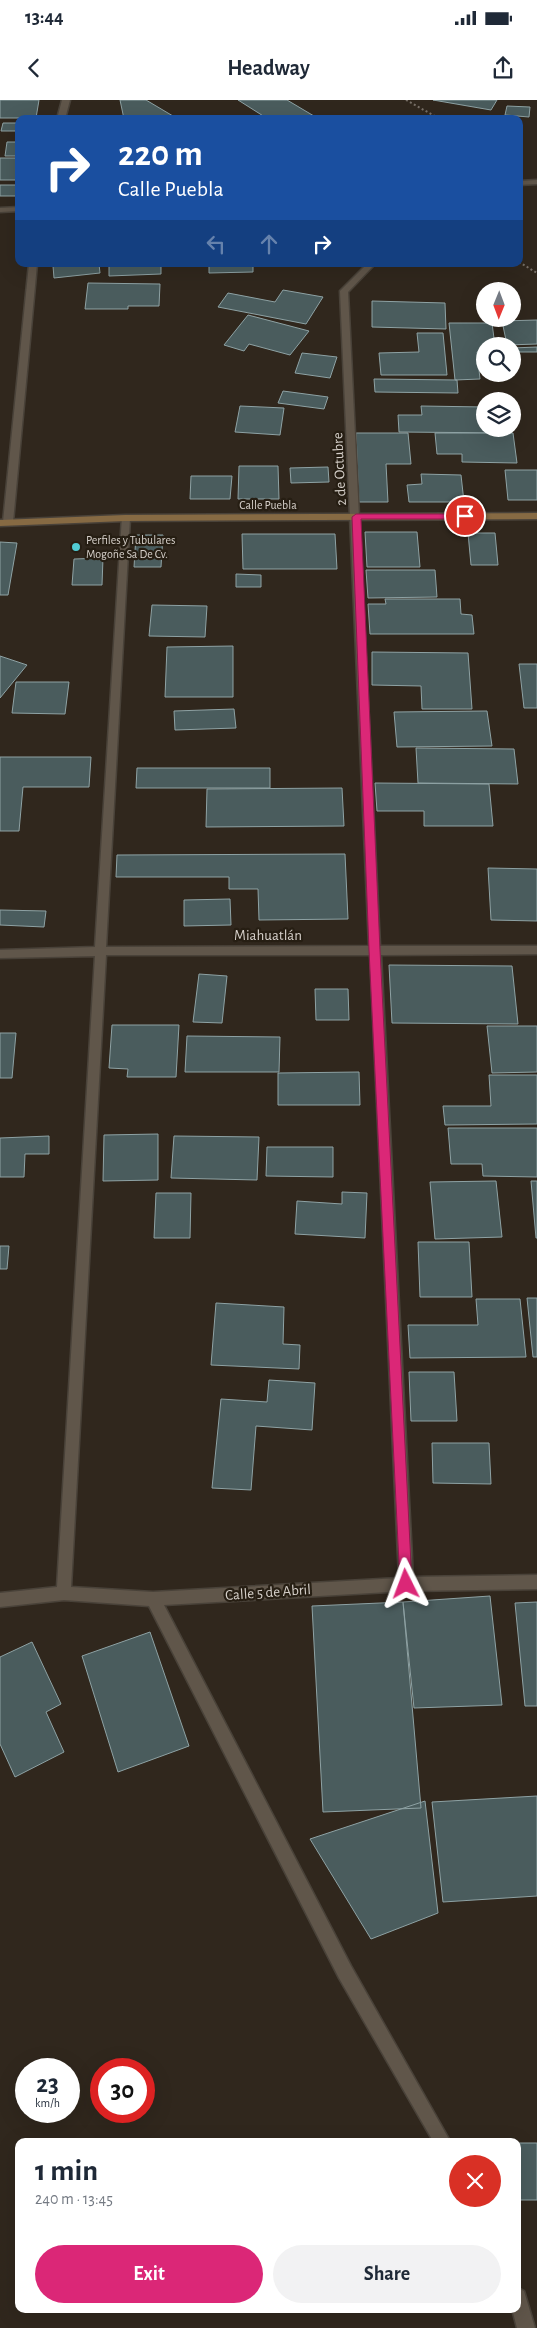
<!DOCTYPE html>
<html lang="en">
<head>
<meta charset="utf-8">
<style>
	:root { --surface:#fff; --page:#f2f2f3; --text:#1f2937; --muted:#747a83; --accent:#db2777 }
	body { margin:0; font-family:"Alegreya Sans",sans-serif; background:var(--page); color:var(--text); height:100vh; display:flex; flex-direction:column; font-size:19px; white-space:nowrap }
	* { box-sizing:border-box; margin:0 }
	p { font-size:16px; color:var(--muted) }
	.icon { flex:none; width:28px; height:28px; fill:none; stroke:currentColor; stroke-width:2; stroke-linecap:round; stroke-linejoin:round }
	.map { position:relative; flex:1; overflow:hidden }
	.panel { position:absolute; left:15px; top:2038px; width:506px; height:175px; display:flex; flex-direction:column; background:var(--surface); border-radius:10px; box-shadow:0 5px 20px #0002 }
	.panel>* { flex:none }
	.guide { position:absolute; left:15px; top:15px; width:508px; height:152px; border-radius:10px; box-shadow:0 5px 20px #0002; background:#1a4fa0; color:#fff; overflow:hidden }
	.needle { width:32px; rotate:181deg }
	.controls { position:absolute; left:476px; top:182px; display:grid; gap:10px }
	.controls a { display:grid; place-items:center; width:45px; height:45px; border-radius:50%; background:var(--surface); box-shadow:0 5px 20px #0002; font-size:25px }
	.speed { position:absolute; left:15px; top:1958px; display:flex; gap:10px; font-size:25px; font-weight:700; text-align:center }
	.speed>* { display:grid; place-content:center; width:65px; height:65px; border-radius:50%; background:var(--surface); box-shadow:0 5px 20px #0002; line-height:1 }
	.speed small { font-size:12px; font-weight:400 }
	.speed .limit { border:8px solid #d22; background:#fff; color:#111 }
	.pin { position:absolute; display:grid; place-items:center; width:42px; height:42px; color:#fff; margin:-21px; border:2px solid #fff; border-radius:50%; box-shadow:0 1px 5px #0007 }
	.me { position:absolute; width:55px; margin:-28px; rotate:357deg; stroke-linejoin:round; filter:drop-shadow(0 0 4px #0008) }
	.turn { display:flex; align-items:center; gap:18px; height:105px; padding:0 20px; font-size:22px }
	.turn .icon { width:65px; height:65px; stroke-width:2.5 }
	.turn b { display:block; font-size:35px; line-height:42px }
	.lanes { display:flex; align-items:center; height:48px; padding:0 20px; background:#0003; justify-content:center; gap:25px; direction:ltr }
	.lanes .off { opacity:.35 }
	.round { display:grid; place-items:center; flex:none; width:52px; height:52px; border-radius:26px; background:var(--page) }
	.overview { display:flex; align-items:center; justify-content:space-between; height:85px; padding:0 20px }
	h1 { font-size:30px; font-weight:700; line-height:38px }
	.primary-button { display:flex; gap:10px; margin-top:auto; padding:10px 20px }
	.primary-button a { flex:1; height:58px; border-radius:30px; background:var(--accent); color:#fff; font-size:20px; font-weight:700; line-height:58px; text-align:center }
	.primary-button a+a { background:var(--page); color:var(--text) }
	.status { display:flex; justify-content:space-between; align-items:center; height:35px; padding:0 25px; background:var(--surface); direction:ltr }
	.status svg { height:14px; fill:currentColor }
	header { display:flex; justify-content:space-between; align-items:center; height:65px; padding:0 20px; background:var(--surface); font-size:22px; font-weight:700 }
	.map>svg:first-child { display:block }
</style>
</head>
<body>
<div class="status"><b>13:44</b><svg viewBox="0 0 49 12"><path d="M0 12V9h3v3zM5 12V6h3v6zM10 12V3h3v9zM15 12V0h3v12zM26 1h20v11H26zM47 4h2v5h-2z"/></svg></div>
<header><svg class="icon" aria-label="back" viewBox="0 0 24 24"><path d="M15 5l-7 7 7 7"/></svg>Headway<svg class="icon" aria-label="share" viewBox="0 0 24 24"><path d="M12 15V3M7 8l5-5 5 5M5 13v7h14v-7"/></svg></header>
<div class="map">
<svg width="537" height="2228" viewBox="0 0 537 2228">
	<rect width="100%" height="100%" fill="#30271d"/>
	<path fill="#4a5c5d" stroke="#8ea2a4" d="M0 0H39L36 18H0Z
		M120 0H146L178 19H124Z
		M238 0H287L319 19H268Z
		M433 0H497L491 10Z
		M507 6 530 7 529 17 505 15Z
		M3 23H19V31H1Z
		M7 42H19V56H5Z
		M0 58H19V80H0Z
		M0 85H19V96H0Z
		M59 164H99L100 173 54 178 53 166H59Z
		M109 164H161V174L109 176Z
		M209 164H253V172L209 173Z
		M88 183 160 184 159 206H128V209H85Z
		M283 190 323 197 306 224 218 207 228 193 275 202Z
		M372 201 445 203 446 229 372 227Z
		M248 215 309 231 290 255 249 244 244 251 224 245Z
		M537 220V244L507 245 502 221Z
		M449 223H492L495 246H485V252H477L480 279 455 280Z
		M417 233H443L447 275H381L379 253 419 252Z
		M537 247V252H512V248Z
		M302 253 337 257 330 278 295 273Z
		M374 279 457 280 458 293 375 292Z
		M283 291 328 297 324 309 278 303Z
		M240 306 284 308 280 335 235 332Z
		M421 306 485 307V329H509L510 333 399 332 398 315H422Z
		M356 333H408L411 364H386L388 402H359Z
		M435 333H513L517 363 462 362V354H437Z
		M239 366H278L279 399H238Z
		M328 367 329 382 291 383 290 368Z
		M505 370H537V400H508Z
		M421 374 461 375 464 402H409L407 385 422 384Z
		M191 376H232L230 399H190Z
		M365 432H417L420 467H367Z
		M468 433H495L498 465H471Z
		M242 434H335L337 469H243Z
		M136 435H163L161 467H134Z
		M0 442 17 443 8 495H0Z
		M103 458 102 485H72L74 459Z
		M366 470H435L437 497 368 498Z
		M236 474 261 475V487H236Z
		M385 499H460L461 514 472 515 474 534H370L368 504H386Z
		M152 505 207 506 205 537 149 536Z
		M233 546V597H165L167 547Z
		M372 552 468 553 472 609H422L421 586 372 585Z
		M0 556 27 565 0 598Z
		M519 564H537V608H524Z
		M16 582H69L65 614 12 613Z
		M234 609 236 628 175 630 174 611Z
		M487 611 492 646 397 647 394 612Z
		M416 648 514 649 518 684 418 683Z
		M0 657H91L89 687H23L19 731H0Z
		M137 668H270V688H136Z
		M375 683 489 684 493 726H424V711H377Z
		M342 688 344 726 206 727 207 689Z
		M345 754 348 819 259 820 258 789H229V777H116L117 755Z
		M488 768 537 769V821L491 820Z
		M230 799 231 825 184 826V800Z
		M0 810 46 811 44 827 0 825Z
		M389 865 512 866 518 924 392 923Z
		M199 874 227 876 222 923 193 922Z
		M315 889H348L349 920H316Z
		M112 925H179L176 977H127L128 969 109 968Z
		M487 926H537V972L492 973Z
		M0 933H16L12 978H0Z
		M187 936 280 937 279 972H185Z
		M359 972 360 1005H278V973Z
		M489 975H537V1024L445 1025 443 1006H491Z
		M448 1028H537V1077L483 1076 482 1064H451Z
		M158 1034V1080L103 1081 104 1035Z
		M49 1036V1054H25L24 1077H0V1038Z
		M174 1036 259 1037 257 1080 171 1078Z
		M267 1047H333V1077L266 1076Z
		M496 1081 502 1137 435 1139 430 1082Z
		M531 1081H537V1138H536Z
		M342 1092 367 1093 365 1138 295 1134 297 1101 342 1104Z
		M156 1093H191L190 1138H154Z
		M418 1142H469L472 1197H420Z
		M0 1146H9L7 1169H0Z
		M527 1198H537V1257H533Z
		M476 1199H520L526 1257 410 1258 408 1225H478Z
		M216 1203 284 1207 283 1244 300 1245 299 1269 211 1265Z
		M409 1272H454L457 1321H411Z
		M269 1280 315 1283 312 1330 256 1326 251 1390 212 1388 221 1299 267 1302Z
		M432 1343H489L491 1384 433 1383Z
		M490 1496 502 1605 414 1608 403 1502Z
		M403 1502 421 1708 323 1712 312 1506Z
		M537 1502V1606H525L515 1503Z
		M150 1532 189 1646 118 1672 82 1556Z
		M32 1542 61 1604 46 1612 64 1652 15 1677 0 1644V1557Z
		M537 1696V1796L443 1802 432 1702Z
		M425 1701 438 1813 371 1839 310 1739Z
		M518 2043H537V2100H518Z"/>
	<g fill="none" stroke-linecap="round" stroke-linejoin="round">
		<defs>
			<path id="street" d="M62 0H70L65 19H57Z
				M537 80V84L519 85V81Z
				M19 107V111L0 112V108Z
				M29 164H37L13 422 8 425 3 422Z
				M367 164H375L348 192 380 846H537V854L381 855 413 1477 537 1475V1489L406 1491 164 1505 351 1866 450 2041H433L339 1878 149 1506 64 1500 0 1507V1493L57 1487 95 856 0 858V850L95 847 122 416H128L130 418 106 847 369 846 340 191ZM106 855H370L399 1478 153 1492 71 1487Z
				M518 2188 524 2191 535 2228H517L512 2209H518Z"/>
			<path id="secondary" d="M537 413V419L125 421 0 426V420L125 415Z"/>
		</defs>
		<use href="#street" stroke="#494239" stroke-width="3"/>
		<use href="#secondary" stroke="#494239" stroke-width="3"/>
		<path stroke="#776f67" stroke-width="2" stroke-dasharray="2 2.5" stroke-linecap="butt" d="M406 0 440 19
			M519 162 537 173"/>
		<use href="#street" fill="#60564a" fill-rule="evenodd"/>
		<use href="#secondary" fill="#866a43" fill-rule="evenodd"/>
	</g>
	<path fill="#db2777" stroke="#8e194d" d="M356 414H465L469 416 465 419H361L380 850 412 1484 411 1488 406 1490 401 1488 400 1484 369 850 352 417Z"/>
	<circle fill="#51ccd4" stroke="#261e13" stroke-width="2" cx="76" cy="447" r="5"/>
	<g text-anchor="middle" stroke-width="4.5" stroke-linejoin="round" paint-order="stroke">
		<g font-size="12" fill="#d6d0ca" stroke="#261e13">
			<text x="268" y="409">Calle Puebla</text>
		</g>
		<g font-size="12" fill="#d6d0ca" stroke="#261e13" text-anchor="start">
			<text x="86" y="444">Perfiles y Tubulares<tspan x="86" dy="14">Mogoñe Sa De Cv.</tspan></text>
		</g>
		<g font-size="15" fill="#d6d0ca" stroke="#261e13">
			<text transform="translate(339 369) rotate(-93)" y="5">2 de Octubre</text>
			<text x="268" y="840">Miahuatlán</text>
			<text transform="translate(268 1492) rotate(-4)" y="5">Calle 5 de Abril</text>
		</g>
	</g>
</svg>
<div class="controls">
<a><svg class="needle" viewBox="-14 -14 28 28"><path d="M0-13l5 13h-10z" fill="#e53935"/><path d="M0 13l5-13h-10z" fill="#747a83"/></svg></a>
<a><svg class="icon" aria-label="search" viewBox="0 0 24 24"><circle cx="10" cy="10" r="6"/><path d="M15 15l6 6"/></svg></a>
<a><svg class="icon" aria-label="layers" viewBox="0 0 24 24"><path d="M12 4l9 5-9 5-9-5zM3 14l9 5 9-5"/></svg></a>
</div>
<div class="speed"><div>23<small>km/h</small></div><div class="limit">30</div></div>
<div class="pin" style="left:465px;top:416px;background:#d93025"><svg class="icon" aria-label="arrive" viewBox="0 0 24 24"><path d="M6 21V4h12l-3 4 3 4H6"/></svg></div>
<svg class="me" style="left:406px;top:1484px" viewBox="-20 -20 40 40"><path d="M0-17L14 15 0 8-14 15z" fill="#db2777" stroke="#fff" stroke-width="4"/></svg>
<div class="guide">
<div class="turn"><svg class="icon" aria-label="right" viewBox="0 0 24 24"><path d="M7 20v-9h11M14 6l5 5-5 5"/></svg><div><b>220 m</b>Calle Puebla</div></div>
<div class="lanes"><svg class="icon off" aria-label="left" viewBox="0 0 24 24"><path d="M17 20v-9H6M10 6l-5 5 5 5"/></svg><svg class="icon off" aria-label="ahead" viewBox="0 0 24 24"><path d="M12 20V5M6 11l6-6 6 6"/></svg><svg class="icon" aria-label="right" viewBox="0 0 24 24"><path d="M7 20v-9h11M14 6l5 5-5 5"/></svg></div>
</div>
<section class="panel">
<div class="overview"><div><h1>1 min</h1><p>240 m · 13:45</p></div><a class="round" style="background:#d93025;color:#fff"><svg class="icon" aria-label="close" viewBox="0 0 24 24"><path d="M6 6l12 12M18 6L6 18"/></svg></a></div>
<div class="primary-button"><a>Exit</a><a>Share</a></div>
</section>
</div>
</body>
</html>
